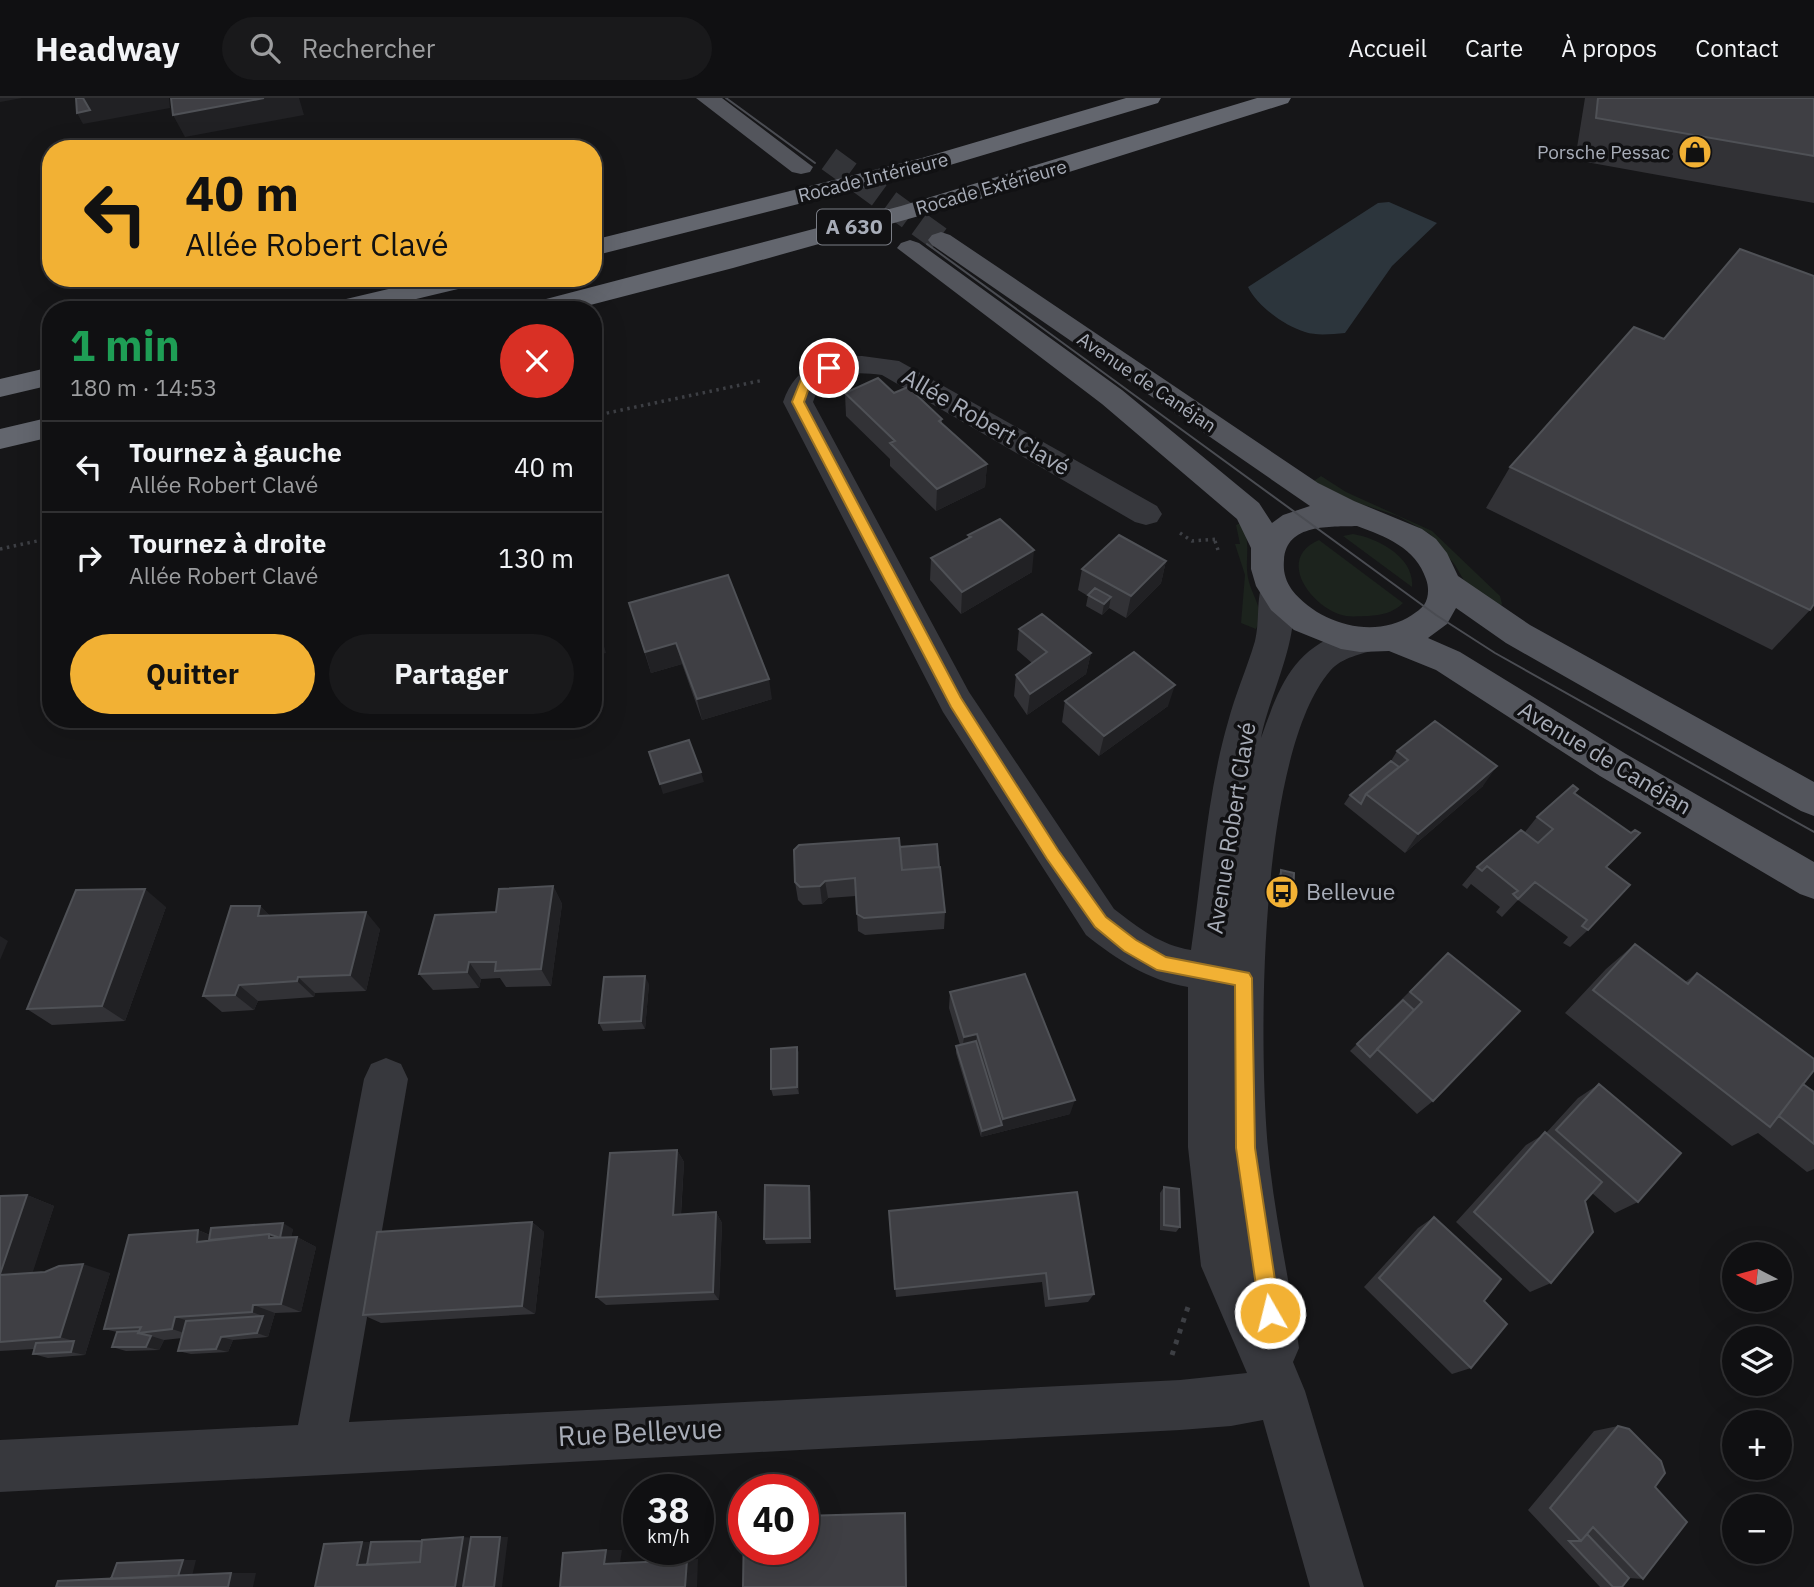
<!DOCTYPE html>
<html lang="fr">
<head>
<meta charset="utf-8">
<style>
	:root { --surface:#101012; --page:#19191b; --text:#f1f3f6; --muted:#9c9d9f; --line:#303032; --accent:#f2b134 }
	body { margin:0; font-family:"IBM Plex Sans",sans-serif; background:var(--page); color:var(--text); height:100vh; display:flex; flex-direction:column; font-size:26px; white-space:nowrap }
	* { box-sizing:border-box; margin:0 }
	p { font-size:23px; color:var(--muted) }
	.icon { flex:none; width:38px; height:38px; fill:none; stroke:currentColor; stroke-width:2; stroke-linecap:round; stroke-linejoin:round }
	.map { position:relative; flex:1; overflow:hidden }
	.panel { position:absolute; left:42px; top:203px; width:560px; height:427px; display:flex; flex-direction:column; background:var(--surface); border-radius:28px; box-shadow:0 7px 28px #0002,0 0 0 2px var(--line) }
	.panel>* { flex:none }
	.banner { position:absolute; left:42px; top:42px; width:560px; height:147px; border-radius:28px; box-shadow:0 7px 28px #0002,0 0 0 2px var(--line); background:#f2b134; color:#111; overflow:hidden }
	.needle { width:46px; rotate:276deg }
	.controls { position:absolute; left:1722px; top:1144px; display:grid; gap:14px }
	.controls a { display:grid; place-items:center; width:70px; height:70px; border-radius:50%; background:var(--surface); box-shadow:0 7px 28px #0002,0 0 0 2px var(--line); font-size:35px }
	.speed { position:absolute; left:623px; top:1376px; display:flex; gap:14px; font-size:35px; font-weight:700; text-align:center }
	.speed>* { display:grid; place-content:center; width:91px; height:91px; border-radius:50%; background:var(--surface); box-shadow:0 7px 28px #0002,0 0 0 2px var(--line); line-height:1 }
	.speed small { font-size:18px; font-weight:400 }
	.speed .limit { border:10px solid #d22; background:#fff; color:#111 }
	.pin { position:absolute; display:grid; place-items:center; width:60px; height:60px; color:#fff; margin:-30px; border:4px solid #fff; border-radius:50%; box-shadow:0 2px 7px #0007 }
	.me { position:absolute; width:77px; margin:-38px; rotate:352deg; stroke-linejoin:round; filter:drop-shadow(0 0 5px #0008) }
	.turn { display:flex; align-items:center; gap:24px; height:147px; padding:0 28px; font-size:32px }
	.turn .icon { width:91px; height:91px; stroke-width:2.5 }
	.turn b { display:block; font-size:49px; line-height:60px }
	.round { display:grid; place-items:center; flex:none; width:74px; height:74px; border-radius:37px; background:var(--page) }
	.headline { display:flex; align-items:center; justify-content:space-between; height:119px; padding:0 28px }
	h1 { font-size:42px; font-weight:800; line-height:52px; color:#1e9e55 }
	.cta { display:flex; gap:14px; margin-top:auto; padding:14px 28px }
	.cta a { flex:1; height:80px; border-radius:42px; background:var(--accent); color:#111; font-size:28px; font-weight:800; line-height:80px; text-align:center }
	.cta a+a { background:var(--page); color:var(--text) }
	ul { padding:0; list-style:none }
	li { display:flex; align-items:center; gap:21px; height:91px; padding:0 28px; border-top:2px solid var(--line) }
	li div { flex:1 }
	li b { display:block; font-size:26px }
	li em { font-style:normal }
	header { display:flex; align-items:center; gap:42px; box-sizing:border-box; height:98px; padding:0 35px; background:var(--surface); border-bottom:2px solid var(--line) }
	header strong { font-size:33px }
	nav { display:flex; gap:38px; margin-inline-start:auto; font-size:24px }
	.search { width:490px; height:63px; background:var(--page); display:flex; align-items:center; gap:18px; box-sizing:border-box; padding:0 24px; border-radius:38px; color:var(--muted); font-size:26px }
	.map>svg:first-child { display:block }
</style>
</head>
<body>
<header>
<strong>Headway</strong>
<div class="search"><svg class="icon" aria-label="search" viewBox="0 0 24 24"><circle cx="10" cy="10" r="6"/><path d="M15 15l6 6"/></svg>Rechercher</div>
<nav><a>Accueil</a><a>Carte</a><a>À propos</a><a>Contact</a></nav>
</header>
<div class="map">
<svg width="1814" height="1489" viewBox="0 0 1814 1489">
	<rect width="100%" height="100%" fill="#161618"/>
	<path fill="#1c231d" d="M1321 378 1346 394 1432 433 1500 498 1502 506 1498 510 1469 491 1455 467 1430 436 1398 418 1343 400 1314 383Z
		M1241 425C1253 447 1243 462 1249 484 1254 502 1265 512 1256 531L1241 525 1245 477 1235 446H1240L1236 427Z
		M1353 436C1377 440 1415 459 1412 489L1343 438Z
		M1319 442 1403 505C1393 515 1382 517 1368 518 1362 518 1353 519 1346 518 1315 513 1273 462 1319 442Z"/>
	<path fill="#2c353c" d="M1389 104 1437 125 1392 168 1345 235C1332 236 1317 238 1305 234 1285 228 1257 208 1248 189L1378 105Z"/>
	<g fill="none" stroke-linecap="round" stroke-linejoin="round">
		<path stroke="#333438" stroke-width="25" stroke-dasharray="25 12" stroke-linecap="butt" d="M829 61 941 142"/>
		<path stroke="#3d3f44" stroke-width="3.5" stroke-dasharray="2.5 4.5" stroke-linecap="butt" d="M593 318 764 282
			M1180 435 1192 443 1218 441
			M1215 443 1218 452
			M0 451 51 440"/>
		<path stroke="#3d3f44" stroke-width="5" stroke-dasharray="4.5 7" stroke-linecap="butt" d="M1172 1257 1189 1206"/>
		<path fill="#37383d" fill-rule="evenodd" d="M862 258 899 263 1157 408 1162 416 1157 424 1146 427 1135 424 882 277C854 273 823 273 813 304L969 594 1114 811C1139 830 1160 847 1191 852 1202 778 1207 696 1228 624 1235 597 1247 570 1255 543 1260 524 1256 498 1263 485L1275 482 1287 485C1309 525 1268 598 1261 640 1277 595 1291 552 1341 536 1355 532 1364 529 1378 533L1383 542 1378 551C1362 556 1342 559 1330 573 1259 656 1258 941 1268 1050 1274 1117 1290 1183 1299 1250L1293 1264 1305 1293 1364 1489H1310L1263 1322 1231 1328 1180 1332 0 1394V1342L298 1327 364 981 371 966 386 960 401 966 408 981 349 1324 1180 1282 1247 1275 1201 1168 1188 1049V889C1147 882 1118 862 1086 837L943 614 783 304C797 265 824 259 862 258Z"/>
		<path fill="#53555c" fill-rule="evenodd" d="M696 0H722L813 69 810 74 801 76 792 74Z
			M941 134 950 137 1318 385 1354 403 1422 431 1436 441 1447 455 1458 478 1530 527 1814 684V718L1801 713 1506 545 1456 510 1447 526 1428 540 1460 554 1626 656 1814 764V801L1800 796 1600 678 1436 572 1389 553 1360 554 1341 551 1294 532 1271 512 1256 488 1251 471V450L1237 421 1102 306 897 150 901 145 910 142 919 145 1122 292 1259 405 1272 425 1283 417 1310 408 932 147 928 142 932 137ZM1357 428C1385 438 1416 450 1426 481 1429 489 1429 500 1424 507 1421 511 1416 514 1412 517 1374 542 1319 526 1292 492 1285 482 1283 473 1284 462 1286 425 1331 429 1357 428Z"/>
		<path fill="#63666e" fill-rule="evenodd" d="M1126 0H1161L1158 5 940 70 593 158V142L922 60Z
			M1257 0H1291L1288 5 1012 92 733 170 571 212H524L527 206 901 108Z
			M435 180H483L479 186 370 212H322L325 206Z
			M51 269V287L0 299V281Z
			M51 319V339L0 351V331Z"/>
		<path stroke="#4a4c52" stroke-width="2" d="M726 0 815 65
			M927 146 1436 517 1495 555 1814 734"/>
	</g>
	<path fill="#323236" d="M1585 0H1814V105L1575 62Z
		M845 295H894L942 321V326L987 366 985 389 936 413 890 368V361L846 318Z
		M1510 369 1810 512 1772 552 1486 410Z
		M968 437 1032 474 961 516 930 482 931 460 968 441Z
		M1166 463 1161 485 1126 520 1109 510 1102 517 1086 508 1088 498 1078 492 1082 471Z
		M629 505 772 601 702 622 682 566 651 575Z
		M1019 531 1091 555 1086 576 1027 617 1014 598 1016 577 1032 565 1017 552Z
		M1065 603 1168 608 1099 658 1062 624Z
		M1397 653 1483 688 1405 755 1344 706 1350 697 1391 663Z
		M1578 691 1575 695 1606 769 1588 832 1570 849 1563 845 1568 839 1518 802 1502 819 1496 814 1500 809 1471 786 1467 791 1462 787 1477 769 1525 734 1537 719Z
		M900 749 939 769 945 814 944 831 865 837 858 833 856 798 828 800 822 806 803 807 798 802 795 784Z
		M1281 772 1293 802 1288 811 1275 809 1276 782Z
		M553 788 562 806 551 888 506 889 500 880 481 881 479 890 433 892 419 876 496 814Z
		M260 808 270 818 380 831 366 893 315 895 314 899 258 903 254 912 222 914 203 898Z
		M166 809 125 923 52 927 27 911Z
		M1635 846 1685 884 1697 875 1803 986 1814 994V1071L1807 1074 1758 1035 1732 1048 1565 915 1606 871Z
		M1448 855 1433 1003 1417 1016 1364 966 1370 959 1364 966 1350 953Z
		M649 886 645 931 603 933 599 925Z
		M950 894 1070 1016 981 1039 956 955V948L960 947 949 910Z
		M797 949 799 956V996L773 998 771 991Z
		M1599 986 1638 1104 1615 1115 1592 1095 1585 1103 1551 1185 1530 1194 1456 1124 1526 1047 1546 1035 1578 1000Z
		M677 1052 684 1064 681 1117 716 1114 722 1125 719 1202 606 1207 596 1199Z
		M1164 1089 1180 1129 1176 1134 1160 1132V1095Z
		M811 1094V1145L766 1146 764 1141Z
		M1077 1094 1094 1196 1088 1204 1045 1209 1042 1184 896 1199 889 1113Z
		M27 1097 54 1108 32 1175H110L85 1257 48 1260 33 1256 34 1251 0 1253V1098Z
		M1434 1119 1484 1203 1471 1270 1452 1276 1364 1189 1418 1130Z
		M532 1124 544 1134 535 1216 381 1225 363 1217Z
		M293 1131 291 1139H297L316 1149 301 1214 275 1215 268 1239 233 1242 228 1254 191 1256 178 1253 182 1240 164 1242 159 1252 126 1253 112 1249 117 1234 104 1231 198 1132 210 1137Z
		M1618 1328 1655 1389 1643 1481 1629 1480 1622 1489H1600L1528 1412 1594 1333Z"/>
	<path fill="#212124" d="M0 0H22L0 4Z
		M76 0H169L170 10 83 26 77 15Z
		M264 0H299L304 17 185 39 173 17Z
		M987 366 985 389 936 413 937 391Z
		M1034 452 1032 474 961 516 962 494Z
		M1166 463 1161 485 1126 520 1131 498Z
		M1111 499 1109 510 1102 517 1104 506Z
		M593 511 606 555 593 558Z
		M676 545 682 566 651 575 645 554Z
		M1091 555 1086 576 1027 617 1030 596Z
		M769 581 772 601 702 622 697 601Z
		M1175 587 1168 608 1099 658 1104 638Z
		M1497 668 1483 688 1405 755 1418 736Z
		M701 674 704 684 663 696 660 686Z
		M825 783 828 800 822 806 820 788Z
		M553 788 562 806 551 888 541 871Z
		M145 791 166 809 125 923 102 908Z
		M260 808 277 825 258 818Z
		M366 814 380 831 366 893 350 877Z
		M0 838 8 843 0 862Z
		M469 864 481 881 479 890 467 874Z
		M645 878 649 886 645 931 641 923Z
		M298 879 315 895 314 899 297 883Z
		M239 887 258 903 254 912 235 897Z
		M977 936 975 951 962 954 964 939Z
		M797 949 799 956V996L797 989Z
		M1075 1002 1070 1016 981 1039 982 1033 1002 1027 1003 1021Z
		M677 1052 684 1064 680 1128 673 1117Z
		M809 1088 811 1094V1145L810 1140Z
		M27 1097 54 1108 29 1186 0 1177Z
		M716 1114 722 1125 719 1202 713 1194Z
		M532 1124 544 1134 535 1216 522 1208Z
		M283 1125 293 1131 289 1150 269 1140V1136Z
		M198 1132 221 1142 197 1144Z
		M297 1139 316 1149 301 1214 281 1206Z
		M83 1166 110 1175 85 1257 71 1254 74 1243 60 1239Z
		M253 1207 275 1215 268 1239 257 1235 263 1218 252 1214Z
		M175 1219 199 1226 196 1239 172 1231Z
		M151 1238 164 1242 159 1252 146 1249Z
		M221 1239 233 1242 228 1254 216 1251Z
		M463 1439 479 1440 471 1489H455Z
		M500 1439H508L502 1489H494Z
		M362 1444H381L377 1466 357 1467Z
		M606 1452H622L620 1465 604 1466Z
		M698 1461 697 1489H685L687 1462Z
		M183 1462H196L192 1478H178Z
		M231 1475H256L253 1489H228Z"/>
	<path fill="#3f3f44" stroke="#4f5156" stroke-width="2" d="M76 0H83L90 12 77 15Z
		M171 0H264L173 17Z
		M1598 0H1814V58L1596 20Z
		M1740 151 1814 178V506L1810 512 1510 369 1634 229 1664 241Z
		M878 280 894 295 908 289 942 321 939 323 987 366 937 391 890 345 895 343 845 295Z
		M1000 421 1034 452 962 494 931 460 971 439 968 437Z
		M1119 437 1166 463 1131 498 1082 471Z
		M728 477 769 581 697 601 676 545 645 554 629 505Z
		M1095 490 1111 499 1104 506 1088 497Z
		M593 514 599 534 593 535Z
		M1042 516 1091 555 1030 596 1016 577 1047 554 1019 531Z
		M1134 554 1175 587 1104 638 1065 603Z
		M1435 623 1497 668 1418 736 1366 696 1408 662 1397 653Z
		M689 642 701 674 660 686 649 654Z
		M1391 663 1399 669 1366 696 1361 706 1350 697Z
		M1573 687 1578 691 1574 695 1631 735 1635 732 1640 735 1606 769 1630 787 1588 832 1582 828 1587 822 1535 784 1518 801 1513 796 1518 793 1487 768 1482 773 1477 769 1521 732 1538 745 1553 731 1537 719Z
		M899 740 902 772 940 769 945 814 864 820 857 816 855 780 825 783 820 788 800 789 795 784 794 752 799 747Z
		M937 746 939 769 902 772 900 749Z
		M1281 772 1294 775 1293 802 1280 800Z
		M553 788 541 871 495 873 496 864H469L467 874 419 876 435 817 496 814 499 791Z
		M145 791 102 908 27 911 76 792Z
		M231 808H260L258 818 366 814 350 877 298 879 297 883 239 887 235 897 203 898Z
		M1635 846 1688 886 1697 875 1814 961V972L1770 1029 1593 892Z
		M1448 855 1520 913 1433 1003 1377 951 1422 904 1410 894Z
		M1025 876 1075 1002 1003 1021 977 936 964 939 950 894Z
		M645 878 641 923 599 925 604 879Z
		M1403 902 1414 912 1370 959 1357 946Z
		M976 943 1002 1027 982 1033 956 948Z
		M797 949V989L771 991V951Z
		M1599 986 1681 1055 1638 1104 1556 1032Z
		M1803 986 1814 994V1046L1779 1018Z
		M1545 1034 1602 1084 1585 1103 1593 1134 1551 1185 1474 1114Z
		M677 1052 673 1117 716 1114 713 1194 596 1199 610 1055Z
		M765 1087 809 1088 810 1140 764 1141Z
		M1164 1089 1179 1091 1180 1129 1164 1127Z
		M1077 1094 1094 1196 1049 1201 1046 1175 895 1191 889 1113Z
		M27 1097 0 1176V1098Z
		M1434 1119 1501 1181 1484 1203 1507 1226 1471 1270 1379 1180Z
		M532 1124 522 1208 363 1217 377 1134Z
		M283 1125 280 1140 269 1136 209 1142 211 1130Z
		M198 1132 197 1144 269 1136V1140L297 1139 281 1206 253 1207 252 1214 175 1219 172 1231 138 1235 141 1229 104 1231 129 1137Z
		M83 1166 60 1239 0 1244V1177L45 1174 59 1168Z
		M263 1218 257 1235 221 1239 216 1251 178 1253 186 1223Z
		M139 1233 138 1235 151 1238 146 1249H112L117 1234Z
		M74 1243 71 1254 33 1256 36 1245Z
		M1618 1328 1629 1331 1661 1363 1665 1375 1655 1389 1687 1424 1643 1481 1593 1429 1581 1443 1550 1410Z
		M905 1415 906 1489H743L744 1428V1451H803V1418Z
		M1587 1436 1629 1480 1622 1489H1613L1569 1443H1581Z
		M463 1439 455 1489H315L324 1446 362 1444 357 1467 420 1464 422 1442Z
		M471 1439H500L494 1489H463Z
		M422 1443 420 1464 367 1467 371 1444Z
		M606 1452 604 1466 687 1462 685 1489H560L563 1455Z
		M183 1462 178 1478 111 1481 117 1465Z
		M231 1475 228 1489H56L58 1483Z"/>
	<path fill="#f2b134" stroke="#9d7322" stroke-width="2" d="M829 266 835 270 811 284 804 304 961 600 1058 752 1106 819 1136 842 1166 859 1249 875 1252 880 1255 1050 1280 1215 1277 1222 1270 1225 1263 1222 1260 1215 1236 1050 1235 887 1157 872 1124 853 1095 829 1047 761 951 609 792 304 802 279Z"/>
	<defs>
		<symbol id="shop-disc" viewBox="-11 -11 22 22"><circle r="9.5" fill="#f2b134" stroke="#111113"/><path d="M-5-2.5h2.3a2.7 3.5 0 0 1 5.4 0H5L5.5 6h-11ZM-1.5-2.5h3a1.5 2.3 0 0 0-3 0Z" fill="#111"/></symbol>
		<symbol id="bus-disc" viewBox="-11 -11 22 22"><circle r="9.5" fill="#f2b134" stroke="#111113"/><path d="M-5-6H5V4H4V6H2V4H-2V6H-4V4H-5ZM-3.5-4V0h7V-4ZM-3.5 1.2v1.5H-2V1.2ZM2 1.2v1.5H3.5V1.2Z" fill="#111"/></symbol>
	</defs>
	<g fill-rule="evenodd">
		<use href="#shop-disc" x="1676" y="35" width="38" height="38"/>
		<use href="#bus-disc" x="1263" y="775" width="38" height="38"/>
	</g>
	<g text-anchor="middle" stroke-width="7" stroke-linejoin="round" paint-order="stroke">
		<g font-size="19" fill="#a8adb8" stroke="#111113" text-anchor="end">
			<text x="1670" y="61">Porsche Pessac</text>
		</g>
		<g font-size="19" fill="#a8adb8" stroke="#111113">
			<text transform="translate(873 79) rotate(-14)" y="7">Rocade Intérieure</text>
			<text transform="translate(991 89) rotate(-16)" y="7">Rocade Extérieure</text>
			<text transform="translate(1147 284) rotate(34)" y="7">Avenue de Canéjan</text>
		</g>
		<rect fill="#111113" stroke="#7b7e86" stroke-width="2" x="817" y="111.5" width="74" height="35" rx="5"/>
		<g font-size="21" font-weight="bold" fill="#a8adb8">
			<text x="854" y="136">A 630</text>
		</g>
		<g font-size="23" fill="#a8adb8" stroke="#111113">
			<text transform="translate(986 324) rotate(30)" y="8">Allée Robert Clavé</text>
			<text transform="translate(1605 660) rotate(31)" y="8">Avenue de Canéjan</text>
			<text transform="translate(1231 730) rotate(-81)" y="8">Avenue Robert Clavé</text>
		</g>
		<g font-size="23" fill="#a8adb8" stroke="#111113" text-anchor="start">
			<text x="1306" y="802">Bellevue</text>
		</g>
		<g font-size="28" fill="#a8adb8" stroke="#111113">
			<text transform="translate(640 1334) rotate(-3)" y="10">Rue Bellevue</text>
		</g>
	</g>
</svg>
<div class="controls">
<a><svg class="needle" viewBox="-14 -14 28 28"><path d="M0-13l5 13h-10z" fill="#e53935"/><path d="M0 13l5-13h-10z" fill="#9c9d9f"/></svg></a>
<a><svg class="icon" aria-label="layers" viewBox="0 0 24 24"><path d="M12 4l9 5-9 5-9-5zM3 14l9 5 9-5"/></svg></a>
<a>+</a>
<a>−</a>
</div>
<div class="speed"><div>38<small>km/h</small></div><div class="limit">40</div></div>
<div class="pin" style="left:829px;top:270px;background:#d93025"><svg class="icon" aria-label="arrive" viewBox="0 0 24 24"><path d="M6 21V4h12l-3 4 3 4H6"/></svg></div>
<svg class="me" style="left:1270px;top:1215px" viewBox="-20 -20 40 40"><circle r="17" fill="#f2b134" stroke="#fff" stroke-width="3"/><path d="M0-11L8 9 0 5-8 9z" fill="#fff"/></svg>
<div class="banner">
<div class="turn"><svg class="icon" aria-label="left" viewBox="0 0 24 24"><path d="M17 20v-9H6M10 6l-5 5 5 5"/></svg><div><b>40 m</b>Allée Robert Clavé</div></div>
</div>
<section class="panel">
<div class="headline"><div><h1>1 min</h1><p>180 m · 14:53</p></div><a class="round" style="background:#d93025;color:#fff"><svg class="icon" aria-label="close" viewBox="0 0 24 24"><path d="M6 6l12 12M18 6L6 18"/></svg></a></div>
<ul>
<li><svg class="icon" aria-label="left" viewBox="0 0 24 24"><path d="M17 20v-9H6M10 6l-5 5 5 5"/></svg><div><b>Tournez à gauche</b><p>Allée Robert Clavé</p></div><em>40 m</em></li>
<li><svg class="icon" aria-label="right" viewBox="0 0 24 24"><path d="M7 20v-9h11M14 6l5 5-5 5"/></svg><div><b>Tournez à droite</b><p>Allée Robert Clavé</p></div><em>130 m</em></li>
</ul>
<div class="cta"><a>Quitter</a><a>Partager</a></div>
</section>
</div>
</body>
</html>
